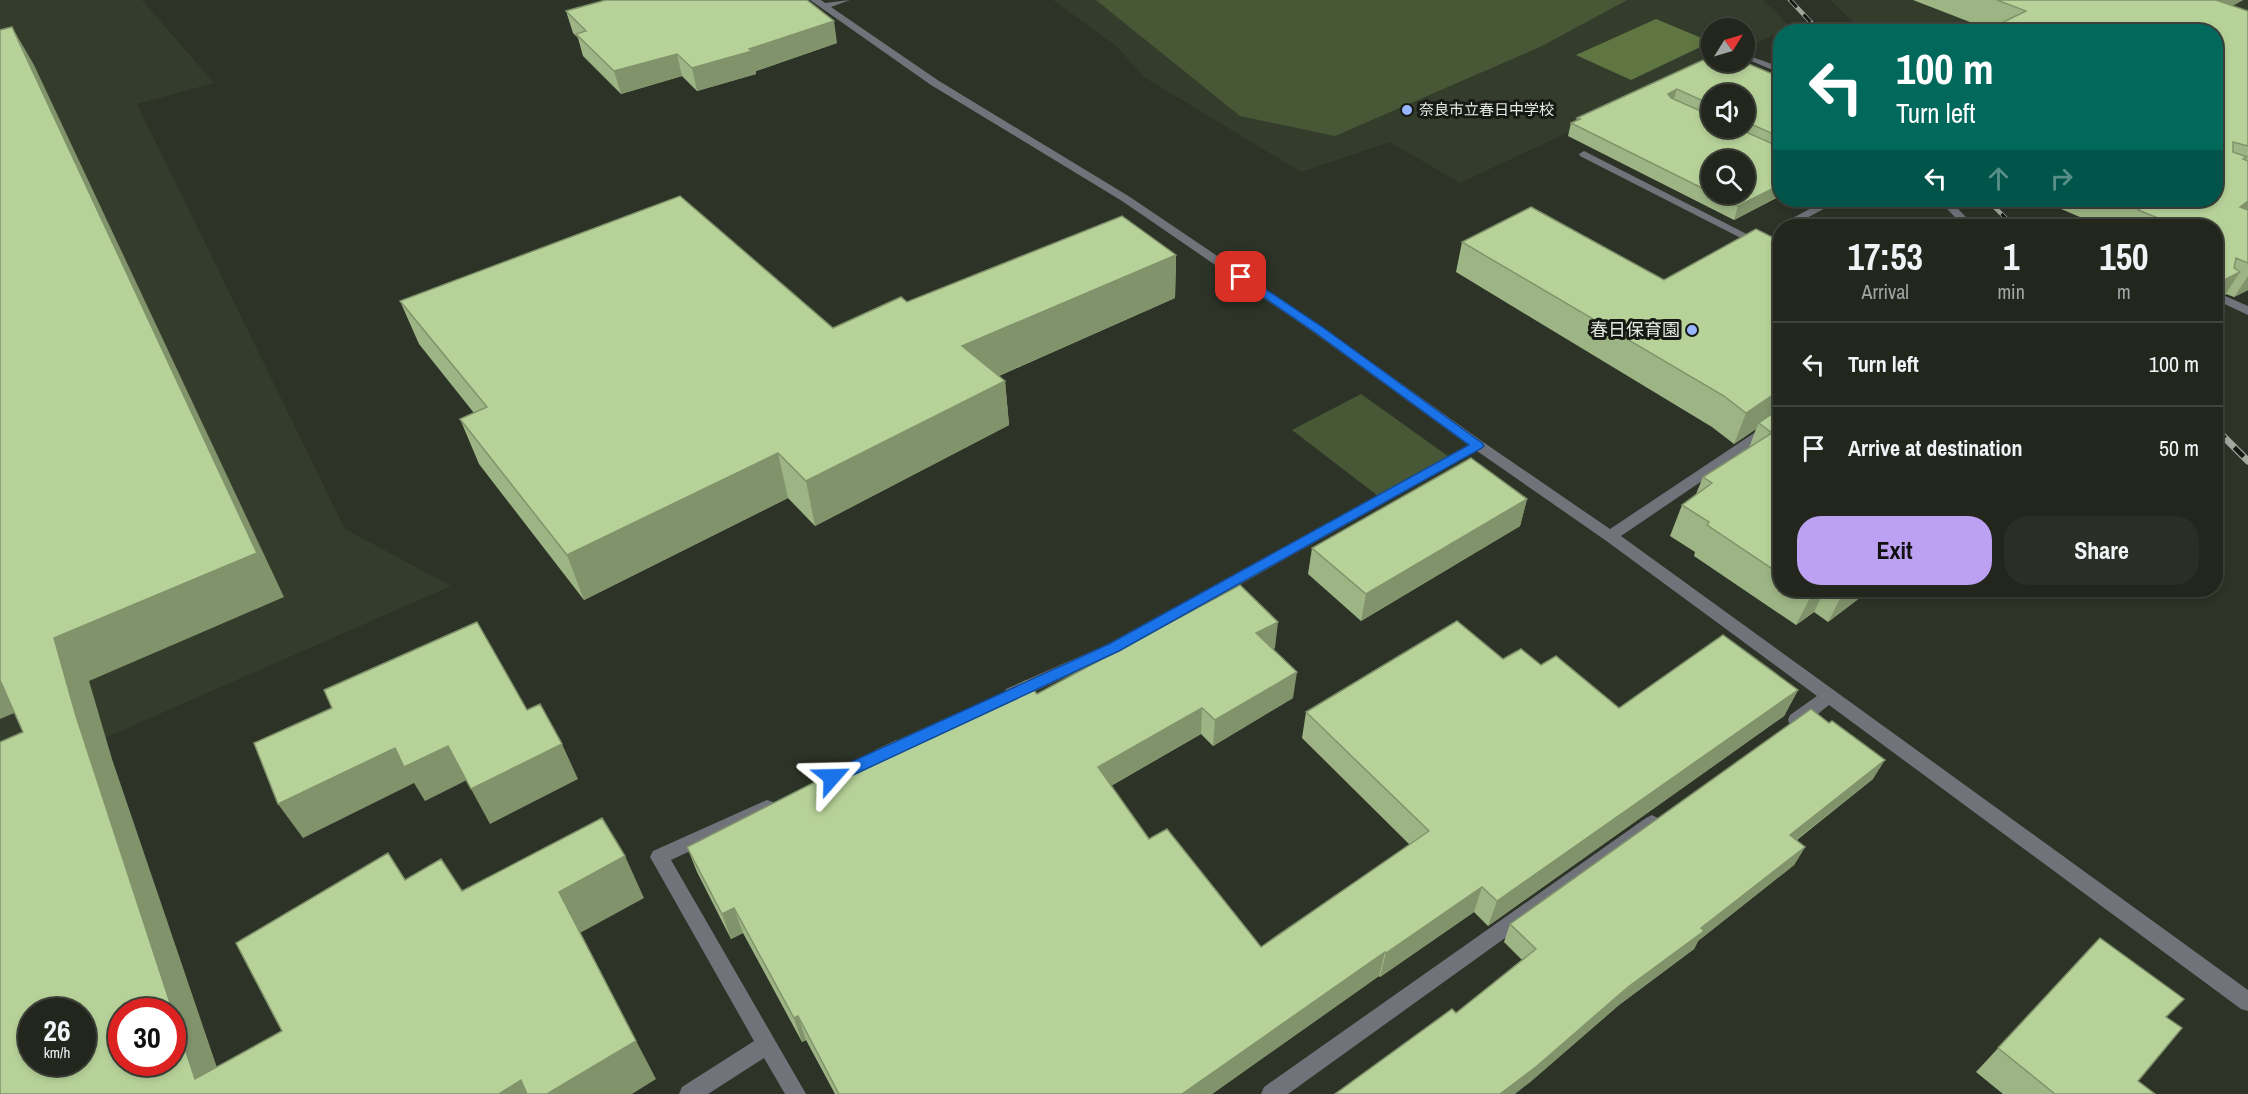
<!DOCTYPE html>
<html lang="en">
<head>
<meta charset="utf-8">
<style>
	:root { --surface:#22261d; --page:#2a2e26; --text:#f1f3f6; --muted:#a2a5a4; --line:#3f433b; --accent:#bca0f2 }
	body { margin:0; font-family:"Archivo Narrow","Noto Sans JP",sans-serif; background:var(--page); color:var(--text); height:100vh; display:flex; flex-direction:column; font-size:22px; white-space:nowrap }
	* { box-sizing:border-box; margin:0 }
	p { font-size:20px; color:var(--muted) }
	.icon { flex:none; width:33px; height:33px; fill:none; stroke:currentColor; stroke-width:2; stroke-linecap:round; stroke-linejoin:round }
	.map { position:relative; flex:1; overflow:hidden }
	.sheet { position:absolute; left:1773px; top:219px; width:450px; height:378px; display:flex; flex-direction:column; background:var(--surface); border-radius:24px; box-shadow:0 3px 9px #0003,0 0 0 2px var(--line) }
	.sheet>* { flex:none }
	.guide { position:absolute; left:1773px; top:24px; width:450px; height:183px; border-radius:24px; box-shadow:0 3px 9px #0003,0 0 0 2px var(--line); background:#00695c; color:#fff; overflow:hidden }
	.needle { width:39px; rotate:53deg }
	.fabs { position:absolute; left:1701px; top:18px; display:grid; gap:12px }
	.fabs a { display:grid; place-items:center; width:54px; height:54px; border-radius:50%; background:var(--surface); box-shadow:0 3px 9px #0003,0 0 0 2px var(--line); font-size:30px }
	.speed { position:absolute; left:18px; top:998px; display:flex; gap:12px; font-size:30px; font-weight:700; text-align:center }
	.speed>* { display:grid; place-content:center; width:78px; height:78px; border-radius:50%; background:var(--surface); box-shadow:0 3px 9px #0003,0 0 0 2px var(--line); line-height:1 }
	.speed small { font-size:15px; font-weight:400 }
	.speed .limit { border:9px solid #d22; background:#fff; color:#111 }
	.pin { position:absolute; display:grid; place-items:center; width:51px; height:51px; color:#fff; margin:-26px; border-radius:12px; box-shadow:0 3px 9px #0006 }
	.me { position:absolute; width:66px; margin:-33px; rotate:65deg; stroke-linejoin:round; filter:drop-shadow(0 0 4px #0008) }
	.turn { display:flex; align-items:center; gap:21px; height:126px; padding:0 24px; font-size:27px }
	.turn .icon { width:78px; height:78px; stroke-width:2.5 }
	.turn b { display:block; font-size:42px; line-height:51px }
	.lanes { display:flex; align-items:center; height:57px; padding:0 24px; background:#0003; justify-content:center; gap:30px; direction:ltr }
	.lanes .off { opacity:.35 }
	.eta { display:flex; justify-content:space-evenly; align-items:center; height:102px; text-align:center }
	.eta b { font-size:36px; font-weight:700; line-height:42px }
	.cta { display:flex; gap:12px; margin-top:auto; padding:12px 24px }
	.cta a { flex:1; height:69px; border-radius:24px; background:var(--accent); color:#111; font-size:24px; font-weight:700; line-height:69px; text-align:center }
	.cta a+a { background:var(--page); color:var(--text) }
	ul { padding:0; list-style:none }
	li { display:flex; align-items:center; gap:18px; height:84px; padding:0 24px; border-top:2px solid var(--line) }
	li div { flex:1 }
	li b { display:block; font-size:22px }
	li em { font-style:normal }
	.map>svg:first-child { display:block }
</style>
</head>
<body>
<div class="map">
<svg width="2248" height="1094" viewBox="0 0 2248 1094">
	<rect width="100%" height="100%" fill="#2d3327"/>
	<path fill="#343d2b" d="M0 0H142L214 83 137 104 345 529 451 586 0 784Z
		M1053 0H1763L1795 31 1780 32V38L1773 35 1745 49 1744 28H1712V62H1718L1460 183 1390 142 1301 172 1144 77 1116 46Z
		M1830 0H2248V183L2216 32 1863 31Z"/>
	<path fill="#485836" d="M1096 0H1627L1542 46 1335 136 1240 116Z
		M1361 394 1452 459 1382 499 1292 430Z"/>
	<path fill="#5f7642" d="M1656 19 1711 42 1631 80 1576 55Z"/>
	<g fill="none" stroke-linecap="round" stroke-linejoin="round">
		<path fill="#707379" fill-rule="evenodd" d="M810 0H821L825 3 850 0 831 7 939 81 1130 197 1321 326 1483 442 1610 529 1775 419 1780 418V428L1621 536 2248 990V1011L2241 1009 1829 705C1818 713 1804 729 1790 725L1788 720 1790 715 1817 696 1605 540 1477 451 1120 652 1018 699 1012 700 1006 699 1004 694 1006 689 1108 644 1468 445 1313 332 1122 201 931 85Z
			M1744 54 1780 67V73L1744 58Z
			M1584 151 1780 251V258L1580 156 1579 154Z
			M1826 200H1840L1792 226H1780V229L1778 226Z
			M1939 200H1950L1974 226H1963Z
			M2216 292 2248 306V315L2216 300Z
			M966 709 972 711 974 716 972 721 887 760 881 762 875 760 872 755 875 750Z
			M767 800 773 802 776 807 773 812 671 860 806 1094H785L764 1058 708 1094H679L682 1087 754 1041 650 857 653 851Z
			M1652 815 1658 818 1661 823 1658 828 1288 1094H1261L1264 1087 1646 818Z"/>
		<defs>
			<path id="rail-far1" d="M1790 0 1820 32
				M1987 200 2014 226"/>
			<path id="rail" d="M2216 429 2248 461"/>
		</defs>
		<use href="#rail-far1" stroke="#a3a79e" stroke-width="4.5"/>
		<use href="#rail" stroke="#a3a79e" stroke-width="7"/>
		<use href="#rail-far1" stroke="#171a14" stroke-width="3" stroke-dasharray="10" stroke-linecap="butt"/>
		<use href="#rail" stroke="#171a14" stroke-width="4.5" stroke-dasharray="13" stroke-linecap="butt"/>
	</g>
	<path fill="#9db584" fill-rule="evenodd" d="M1913 0H2243L2232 6 2248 11V290L2234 297 2226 294 2219 304 2216 306V226H2101L2040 200H2216V32L1988 29Z
		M566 11 837 43 756 71V74L697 91 682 76 621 94 583 56 578 38 573 33Z
		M1712 56 1780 77V196L1734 220 1568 136 1571 123 1576 121 1577 118ZM1712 94H1744V128H1712Z
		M1780 241V590H1870L1828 622 1814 612 1796 625 1694 556 1695 552 1670 536 1682 505 1696 494 1703 477 1749 448 1756 429 1734 444 1712 427 1456 272 1462 242 1664 280Z
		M1176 255 1175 298 999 376 1005 381 1009 425 815 526 788 498 584 600 479 464 460 419 474 413 419 344 400 301 833 328 907 302Z
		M1527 499 1520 526 1361 621 1308 574 1312 548Z
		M1275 648 1273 649 1293 698 1213 746 1201 734 1111 786 1149 839 1261 947 1410 845 1302 738 1306 712 1503 659 1541 665 1619 708 1798 690 1784 716 1488 926 1474 912 1380 977 1379 976 1212 1094H835L806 1040 802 1042 743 933 731 939 697 872 687 847 902 749 1037 694Z
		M1873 779 1797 840 1805 847 1794 865 1698 941 1694 949 1619 1005 1529 1083 1456 1013 1522 960 1504 942 1510 924Z
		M2100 938 2166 1017 2138 1081 2155 1094H2003L1976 1072Z"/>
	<path fill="#80936b" d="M2208 0H2243L2194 26Z
		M834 21 837 43 756 71V74L697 91 692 68Z
		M12 27 34 65 284 597 89 681 112 759 226 1094 195 1079 76 716 54 638Z
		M677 54 682 76 621 94 614 71Z
		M1677 89 1673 102 1668 94Z
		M1780 185V196L1734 220 1738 206Z
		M2248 197V218L2240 207Z
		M1176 255 1175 298 966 390 962 346Z
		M2240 272 2219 304 2216 306V284Z
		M2248 276V290L2234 297Z
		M1005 381 1009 425 815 526 806 481Z
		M1780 390V401L1774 417 1759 423 1756 429 1734 444 1746 413Z
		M778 453 788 498 584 600 567 555Z
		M1527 499 1520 526 1361 621 1366 594Z
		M1818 590H1825L1814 612 1796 625 1812 594Z
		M1846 590H1870L1828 622 1844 591Z
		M1278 622 1275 648 1254 660 1256 633Z
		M0 671 31 706 0 719Z
		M1297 672 1293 698 1213 746 1215 720Z
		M1798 690 1784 716 1488 926 1497 901Z
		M1202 708 1201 734 1098 793V767Z
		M562 744 578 779 490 824 471 789Z
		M448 746 467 780 425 801 414 783 303 838 278 804 395 748Z
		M1885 760 1873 779 1779 853 1790 835Z
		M1805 847 1794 865 1698 941 1694 949 1619 1005 1529 1083 1515 1094H1500L1701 928Z
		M625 856 644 898 580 933 656 1079 632 1094H547L559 892Z
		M1482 887 1474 912 1380 977 1386 953Z
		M734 908 743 933 731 939 722 914Z
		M1385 952 1379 976 1212 1094H1182Z
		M798 1016 806 1040 802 1042 794 1018Z
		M521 1080 531 1094H499Z"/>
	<path fill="#b7d299" stroke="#80936b" stroke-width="1.5" fill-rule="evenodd" d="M606 0H807L834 21 749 49 752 51 692 68 677 54 614 71 576 34 586 31 566 11Z
		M1997 0H2216L2248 11V146L2233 142V152L2247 157 2243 159 2248 161V201L2240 207 2248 210V263L2236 258 2234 268 2240 272 2216 284V226H2178L2138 210 2143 206 2127 200H2216V32H1983L2026 11Z
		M12 27 257 553 54 638 76 716 195 1079 282 1031 236 943 388 853 405 880 441 859 462 891 602 818 625 856 559 892 636 1041 547 1094H527L521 1080 499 1094H0V742L23 732 0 680V30ZM32 1011H82V1062H32ZM122 1011H172V1062H122Z
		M1712 56V62H1744L1780 77V137L1744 121V94H1712V105L1677 89 1668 94 1671 98 1712 116V128H1737L1780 147V185L1738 206 1712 194H1744V160H1712V193L1571 123 1580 119 1577 118Z
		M680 196 833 328 901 297 907 302 1122 216 1176 255 962 346 1005 381 806 481 778 453 567 555 460 419 487 407 400 301Z
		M1531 207 1664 280 1756 229 1780 241V390L1746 413 1724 396 1462 242Z
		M1780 408V574L1707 525 1709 522 1682 505 1712 483 1703 477 1772 433 1759 423Z
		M1471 458 1527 499 1366 594 1312 548Z
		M1240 585 1278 622 1256 633 1297 672 1215 720 1202 708 1098 767 1149 839 1167 829 1261 947 1429 831 1306 712 1457 621 1503 659 1521 649 1541 665 1556 656 1619 708 1723 635 1798 690 1497 901 1482 887 1386 953 1385 952 1182 1094H839L798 1016 794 1018 734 908 722 914 687 847 896 741 902 749 1026 681 1037 694Z
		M1805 590H1818L1812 594Z
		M477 622 527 710 540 704 562 744 471 789 448 746 404 767 395 748 278 804 254 743 332 708 324 690Z
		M1811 709 1829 723 1832 721 1885 760 1790 835 1805 847 1701 928 1704 931 1628 987 1537 1066 1500 1094H1335L1452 1009 1456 1013 1536 949 1510 924Z
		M2100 938 2184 999 2166 1017 2182 1028 2138 1081 2155 1094H2055L1998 1048Z"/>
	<path fill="#1a73e8" stroke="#114b97" stroke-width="1.5" d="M1241 273 1321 326 1482 443 1484 446 1482 448 1119 651 838 782 832 784 827 782 824 777 827 773 1109 644 1469 445 1313 331 1237 279 1235 277Z"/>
	<g fill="#97b6fd" stroke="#171a14" stroke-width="2">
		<circle cx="1407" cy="110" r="6"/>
		<circle cx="1692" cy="330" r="6"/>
	</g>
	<g text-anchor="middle" stroke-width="6" stroke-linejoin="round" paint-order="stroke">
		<g font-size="15" fill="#e6eae2" stroke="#171a14" text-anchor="start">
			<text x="1419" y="115">奈良市立春日中学校</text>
		</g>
		<g font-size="18" fill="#e6eae2" stroke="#171a14" text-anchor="end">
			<text x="1680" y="336">春日保育園</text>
		</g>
	</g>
</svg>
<div class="fabs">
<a><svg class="needle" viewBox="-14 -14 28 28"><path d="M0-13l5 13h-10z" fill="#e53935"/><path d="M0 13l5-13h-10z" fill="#a2a5a4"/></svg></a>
<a><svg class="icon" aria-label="sound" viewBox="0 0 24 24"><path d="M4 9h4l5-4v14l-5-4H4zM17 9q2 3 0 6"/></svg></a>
<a><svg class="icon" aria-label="search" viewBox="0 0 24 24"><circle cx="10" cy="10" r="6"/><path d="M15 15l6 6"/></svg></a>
</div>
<div class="speed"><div>26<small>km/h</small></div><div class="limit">30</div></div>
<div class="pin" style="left:1241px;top:277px;background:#d93025"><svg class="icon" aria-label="arrive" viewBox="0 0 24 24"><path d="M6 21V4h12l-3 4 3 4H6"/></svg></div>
<svg class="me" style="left:832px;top:777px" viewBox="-20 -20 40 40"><path d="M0-17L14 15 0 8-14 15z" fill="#1a73e8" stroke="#fff" stroke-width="4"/></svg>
<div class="guide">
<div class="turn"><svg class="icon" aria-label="left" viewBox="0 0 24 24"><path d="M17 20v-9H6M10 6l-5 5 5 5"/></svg><div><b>100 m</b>Turn left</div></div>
<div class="lanes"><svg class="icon" aria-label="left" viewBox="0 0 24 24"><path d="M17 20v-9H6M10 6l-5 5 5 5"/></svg><svg class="icon off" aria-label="ahead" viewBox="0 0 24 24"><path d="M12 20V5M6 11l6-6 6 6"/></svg><svg class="icon off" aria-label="right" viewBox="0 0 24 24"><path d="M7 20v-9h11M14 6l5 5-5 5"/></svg></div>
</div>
<section class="sheet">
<div class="eta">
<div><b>17:53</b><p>Arrival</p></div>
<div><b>1</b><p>min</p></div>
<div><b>150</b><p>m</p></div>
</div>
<ul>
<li><svg class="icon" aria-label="left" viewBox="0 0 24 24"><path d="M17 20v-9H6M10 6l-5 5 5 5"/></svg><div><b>Turn left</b></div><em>100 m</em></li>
<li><svg class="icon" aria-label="arrive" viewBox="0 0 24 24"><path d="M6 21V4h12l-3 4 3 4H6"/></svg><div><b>Arrive at destination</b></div><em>50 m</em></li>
</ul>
<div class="cta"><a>Exit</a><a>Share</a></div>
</section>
</div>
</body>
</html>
